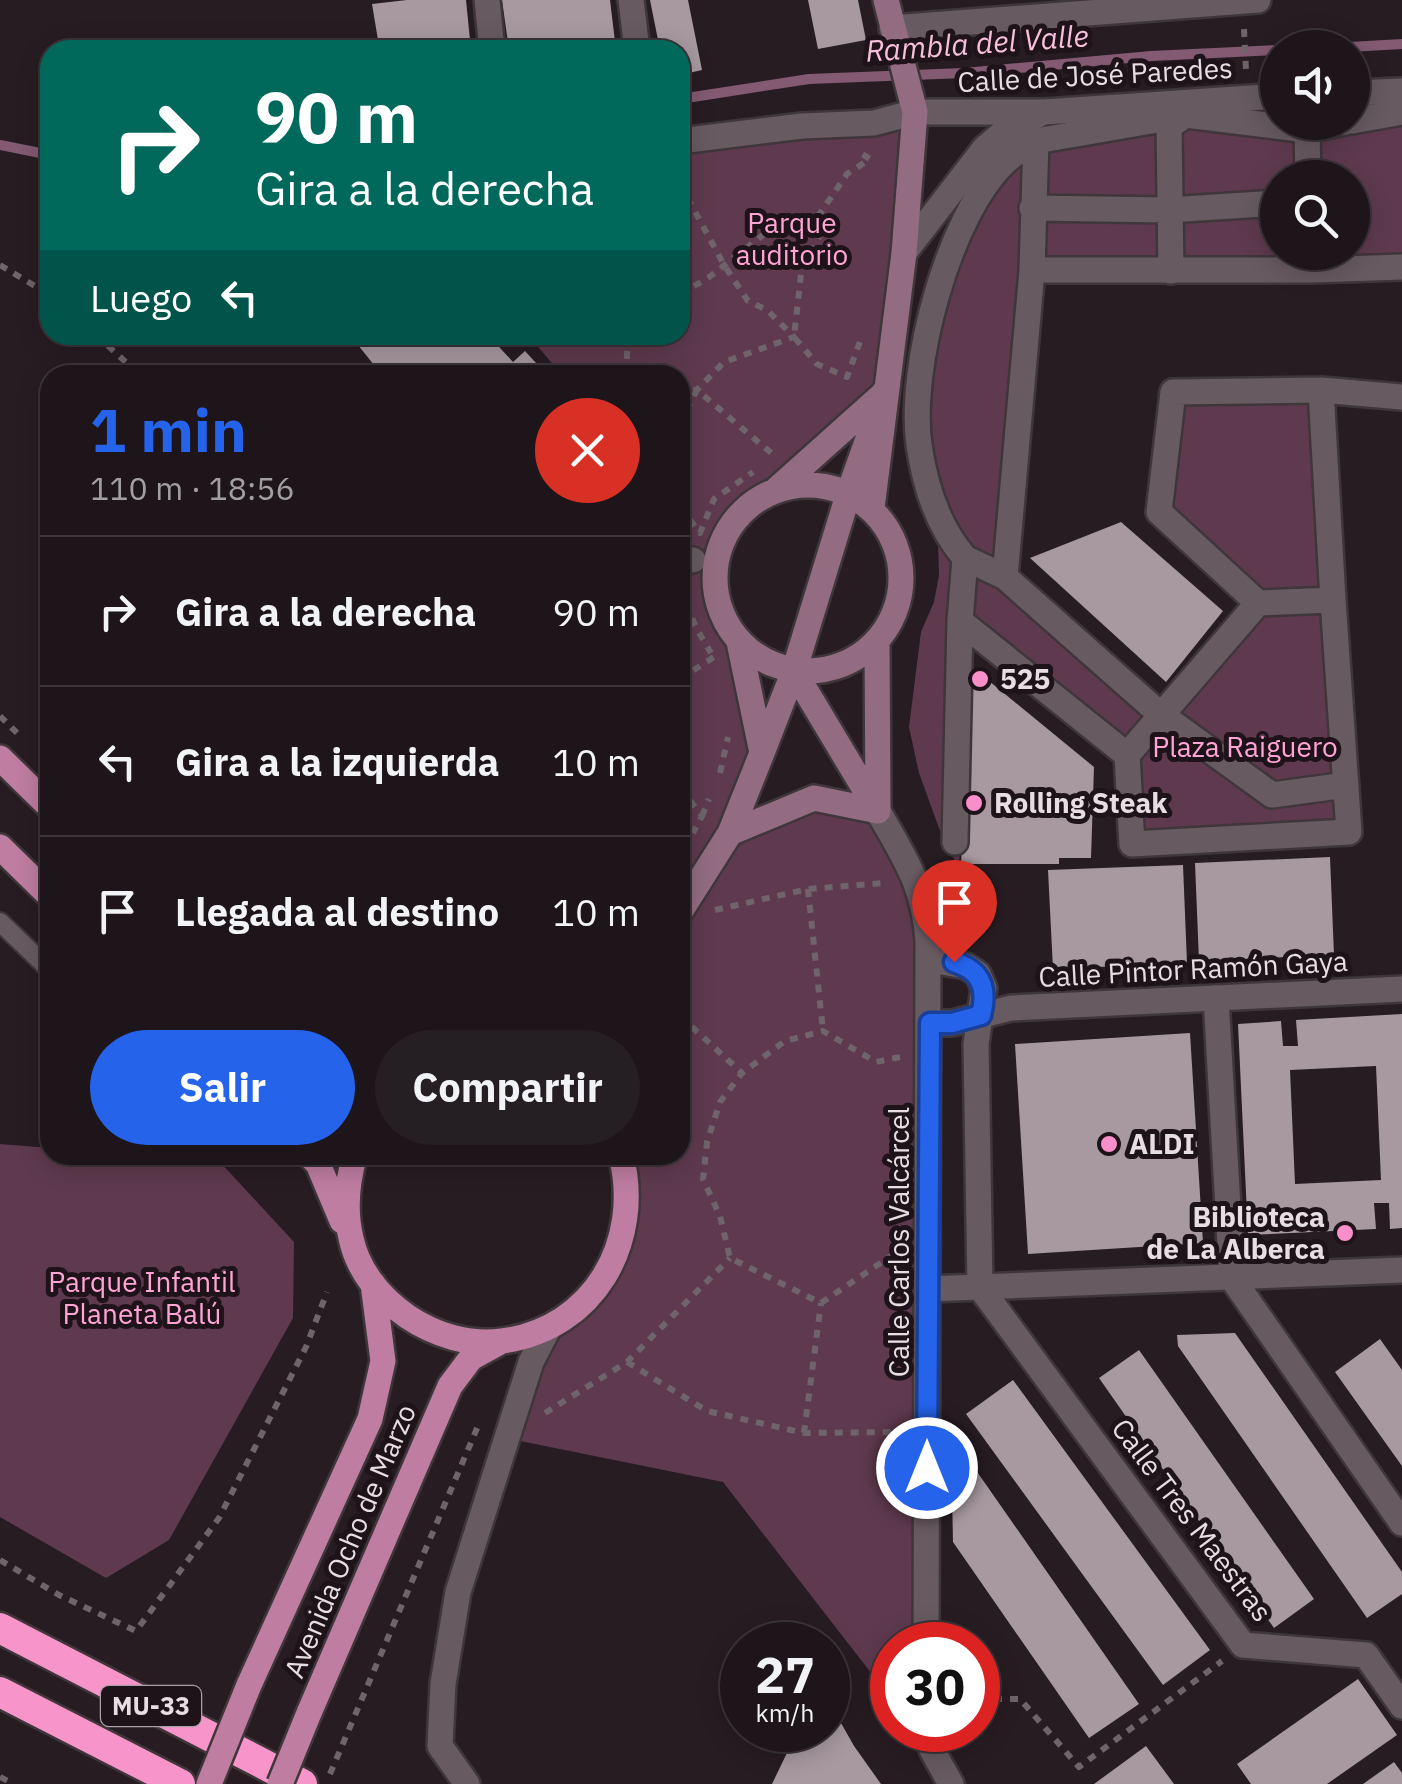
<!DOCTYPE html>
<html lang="es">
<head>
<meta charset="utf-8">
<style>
	:root { --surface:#1d151a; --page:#251e23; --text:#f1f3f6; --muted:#a09fa2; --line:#3b3439; --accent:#2563eb }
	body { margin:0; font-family:"IBM Plex Sans",sans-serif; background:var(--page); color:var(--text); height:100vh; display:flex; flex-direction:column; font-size:38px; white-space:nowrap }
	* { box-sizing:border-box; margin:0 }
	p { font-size:32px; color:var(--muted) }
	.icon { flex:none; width:55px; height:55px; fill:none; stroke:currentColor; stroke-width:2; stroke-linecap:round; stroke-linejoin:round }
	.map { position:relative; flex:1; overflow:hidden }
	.sheet { position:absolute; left:40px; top:365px; width:650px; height:800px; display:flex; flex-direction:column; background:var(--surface); border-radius:30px; box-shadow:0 5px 25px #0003,0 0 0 2px var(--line) }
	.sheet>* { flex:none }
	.guide { position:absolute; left:40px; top:40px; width:650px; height:305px; border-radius:30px; box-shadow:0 5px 25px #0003,0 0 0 2px var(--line); background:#00695c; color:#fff; overflow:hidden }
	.tools { position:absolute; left:1260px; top:30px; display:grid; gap:20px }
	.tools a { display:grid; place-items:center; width:110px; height:110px; border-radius:50%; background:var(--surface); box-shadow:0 5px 25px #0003,0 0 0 2px var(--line); font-size:50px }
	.speed { position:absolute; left:720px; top:1622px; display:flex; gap:20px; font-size:50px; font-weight:700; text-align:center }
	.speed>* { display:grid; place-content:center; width:130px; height:130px; border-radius:50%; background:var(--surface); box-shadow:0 5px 25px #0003,0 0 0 2px var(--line); line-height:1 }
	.speed small { font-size:25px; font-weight:400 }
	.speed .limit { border:15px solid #d22; background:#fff; color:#111 }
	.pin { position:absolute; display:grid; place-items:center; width:85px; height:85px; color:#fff; margin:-102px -42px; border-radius:50% 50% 50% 0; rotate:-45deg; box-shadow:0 0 10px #0007 }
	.pin .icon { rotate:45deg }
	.me { position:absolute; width:110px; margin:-55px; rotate:0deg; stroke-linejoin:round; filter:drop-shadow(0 0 8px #0008) }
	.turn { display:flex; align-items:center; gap:35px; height:210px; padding:0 50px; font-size:45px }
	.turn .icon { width:130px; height:130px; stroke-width:2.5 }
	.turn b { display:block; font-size:70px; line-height:85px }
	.then { display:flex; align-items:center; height:95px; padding:0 50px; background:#0003; gap:20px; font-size:38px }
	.round { display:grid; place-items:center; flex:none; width:105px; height:105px; border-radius:52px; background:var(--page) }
	.overview { display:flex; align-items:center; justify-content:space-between; height:170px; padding:0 50px }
	h1 { font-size:60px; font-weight:700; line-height:75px; color:var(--accent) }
	.action { display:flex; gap:20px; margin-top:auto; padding:20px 50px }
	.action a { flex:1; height:115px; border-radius:60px; background:var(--accent); color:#fff; font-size:40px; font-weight:700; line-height:115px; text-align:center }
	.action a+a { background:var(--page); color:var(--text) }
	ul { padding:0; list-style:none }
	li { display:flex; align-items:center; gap:30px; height:150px; padding:0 50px; border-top:2px solid var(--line) }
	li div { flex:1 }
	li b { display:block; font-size:38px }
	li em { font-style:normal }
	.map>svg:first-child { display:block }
</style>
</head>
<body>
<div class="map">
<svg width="1402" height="1784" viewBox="0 0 1402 1784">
	<rect width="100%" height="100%" fill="#271c22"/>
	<path fill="#5f3a4e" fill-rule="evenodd" d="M915 112 885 391 778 488 750 504 728 529 718 550 715 582 722 614 739 642 762 753 731 832 814 798 878 811 917 881 926 1645H892V1700L723 1482 506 1438 527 1377 618 1254 621 1155H680V912L704 871 680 879V375H562L528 335H680V141Z
		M1066 114 1402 120V260L1040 275 1020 573 1161 698 1246 595 1156 512 1166 389 1324 383 1352 837 1121 852 1119 754 969 632 959 869 939 828 919 773 909 727 921 632 934 602 939 575 938 539 919 490 928 293 963 197 994 158ZM1278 178H1352V252H1278Z
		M0 1144 50 1148V1155H133L220 1162 294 1242 293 1318 169 1540 106 1578 0 1517Z"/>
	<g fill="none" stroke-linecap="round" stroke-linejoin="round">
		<path stroke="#835a72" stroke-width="10" d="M1332 48 1402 44
			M680 99 809 79 964 73 1151 56 1278 50
			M0 145 50 155"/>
	</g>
	<path fill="#a899a0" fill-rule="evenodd" d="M407 0H466L471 50H397L396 38 378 40 372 4Z
		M502 0H610L616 50H509Z
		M650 0H688L702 70 680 75V50H660Z
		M808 0H858L866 40 818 49Z
		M350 335H488L513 362 525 351 547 375H382Z
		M1121 522 1223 611 1166 682 1030 558Z
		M972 667 1094 767 1091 858H1059V864H961Z
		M1330 857 1334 955 1199 961 1195 863Z
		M1183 865 1187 963 1053 969 1048 870Z
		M1402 1014V1228L1390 1229 1389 1203H1374L1376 1229 1248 1235 1238 1024 1281 1021 1283 1046H1298L1296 1020ZM1376 1066 1381 1180 1295 1184 1290 1070Z
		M1190 1033 1203 1243 1028 1254 1015 1044Z
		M1235 1333 1402 1572V1594L1367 1618 1178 1346 1177 1335Z
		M1380 1339 1402 1370V1466L1335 1372Z
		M1139 1350 1314 1599 1274 1628 1099 1378Z
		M1013 1380 1210 1650 1163 1685 966 1414Z
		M957 1443 1139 1704 1089 1738 953 1542 951 1447Z
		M1358 1679 1397 1735 1327 1784H1251L1237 1764Z
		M828 1700 854 1746 881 1784H772L798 1730H828Z
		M1146 1746 1174 1784H1094Z
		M1394 1762 1402 1773V1784H1363Z"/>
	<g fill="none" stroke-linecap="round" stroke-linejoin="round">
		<defs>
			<path id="service" d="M0 922 50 970"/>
			<path id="pedestrian" d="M1352 121 1402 112
				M1345 122 1307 130 1186 115 1036 141 1032 270H1312L1402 267
				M1307 130 1308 178
				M1032 208 1168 210 1278 203
				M1171 271 1169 126 1186 115
				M680 558 693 560
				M965 558C938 527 925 486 919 445 908 369 948 217 1004 163 1012 154 1025 148 1036 141
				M1005 577 1032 270
				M1333 600 1349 832 1132 844 1127 755 1258 603 1333 600 1321 390 1402 397
				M1258 603 1159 512 1173 392 1321 390
				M1127 755 960 621 965 558 1005 577 1160 714 1272 795 1346 785
				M955 842 960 621
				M1216 998 1232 1278"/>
			<path id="minor" d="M487 0 492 50
				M631 0 637 50
				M892 28 1258 0
				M1352 93 1402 91
				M680 141 802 126 874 123 915 112H1045L1278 96
				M904 253 985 148 1005 131 1038 115
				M878 811C905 859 924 885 928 941L926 1645
				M929 960 966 966 978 974 984 988 976 1044 980 1287 1243 1645 1366 1655 1402 1706
				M930 1023H952L1011 1008 1402 989
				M1232 1278 1402 1523
				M928 1289 1402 1270
				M928 1730 932 1750 951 1784
				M467 1784 440 1746 443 1684 458 1592 531 1362 548 1329"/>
			<path id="secondary" d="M715 578a93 93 0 1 1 186 0a93 93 0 1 1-186 0Z
				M778 488 882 395
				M872 508 904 253 915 112 886 0
				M739 642 762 753
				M877 642 878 811
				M794 671 876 808
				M730 833 814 798 878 811
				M680 912 730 833 762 753 794 671 849 492 885 391"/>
			<path id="primary" d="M0 758 50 807
				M0 847 50 896
				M309 1155 318 1164 342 1221
				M355 1155C347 1182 344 1209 351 1238 364 1301 438 1350 502 1341 594 1329 643 1242 621 1155
				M249 1685 370 1419 383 1361 373 1284
				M309 1713 450 1386 471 1358 500 1342"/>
			<path id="motorway" d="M0 1628 302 1784
				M0 1692 180 1784"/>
		</defs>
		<use href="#service" stroke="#3f363a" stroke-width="22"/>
		<use href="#pedestrian" stroke="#3f363a" stroke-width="30"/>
		<use href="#minor" stroke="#3f363a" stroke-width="30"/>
		<use href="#secondary" stroke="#3f363a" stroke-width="30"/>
		<use href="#primary" stroke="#3f363a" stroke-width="30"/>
		<use href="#motorway" stroke="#3f363a" stroke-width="35"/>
		<path stroke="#6e646a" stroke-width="6" stroke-dasharray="8 8" stroke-linecap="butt" d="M1244 29 1246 71
			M680 184 724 265 748 301 767 310 794 337 724 362 697 390 680 389
			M819 215V237L801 274 794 337 817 364 847 377 862 336
			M0 265 50 295
			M680 294 708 278 772 228 819 215 847 174 870 159 862 154
			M96 335 140 375
			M626 375 628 335
			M680 425 697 390 776 457
			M680 507 700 533 714 499 753 472
			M688 587C684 611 699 633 711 653
			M680 679 714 657
			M0 716 17 733
			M720 773 728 737
			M680 788 702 816 693 833
			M702 816 709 799
			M808 889 823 1031
			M715 910 808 889 885 883
			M680 1016 742 1073
			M900 1057 876 1062 823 1031 785 1041 742 1073 720 1102 707 1142 703 1179 720 1216 730 1258 821 1303 891 1256 903 1254
			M627 1362 707 1411 804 1433 901 1432
			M545 1413 627 1362 730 1258
			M804 1433 821 1303
			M0 1560 59 1595 136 1631 219 1518 306 1347 327 1292
			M978 1699H1020L1079 1767 1222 1661
			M330 1774 478 1426
			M0 1777 14 1784"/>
		<use href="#service" stroke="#685a61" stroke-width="18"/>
		<use href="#pedestrian" stroke="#685a61" stroke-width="25"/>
		<use href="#minor" stroke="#685a61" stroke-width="25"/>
		<use href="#secondary" stroke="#936c81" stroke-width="25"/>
		<use href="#primary" stroke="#be7da1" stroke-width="25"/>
		<use href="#motorway" stroke="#f795cb" stroke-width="30"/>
		<defs>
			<path id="primary-bridge" d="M209 1784 249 1685
				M280 1784 309 1713"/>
		</defs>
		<use href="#primary-bridge" stroke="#3f363a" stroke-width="30" stroke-linecap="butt"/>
		<use href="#primary-bridge" stroke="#be7da1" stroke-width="25"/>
	</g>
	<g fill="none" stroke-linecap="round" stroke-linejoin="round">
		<defs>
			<path id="route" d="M927 1468 930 1023H952L981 1015C988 988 981 970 954 962"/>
		</defs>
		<use href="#route" stroke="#184099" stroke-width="25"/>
		<use href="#route" stroke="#2563eb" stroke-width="18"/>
	</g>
	<g fill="#f98fca" stroke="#1e1319" stroke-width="4">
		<circle cx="980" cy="679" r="10"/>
		<circle cx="974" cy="803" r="10"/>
		<circle cx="1109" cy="1144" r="10"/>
		<circle cx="1345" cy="1233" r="10"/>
	</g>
	<g text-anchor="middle" stroke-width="10" stroke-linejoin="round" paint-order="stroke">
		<rect fill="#1e1319" stroke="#aaa1a6" stroke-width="2.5" x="101" y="1686" width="100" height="40" rx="8"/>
		<g font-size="25" font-weight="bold" fill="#e6dee2">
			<text x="151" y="1715">MU-33</text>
		</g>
		<g font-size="28" fill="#e6dee2" stroke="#1e1319">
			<text transform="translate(1095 75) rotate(-3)" y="10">Calle de José Paredes</text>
			<text transform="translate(1193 969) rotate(-3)" y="10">Calle Pintor Ramón Gaya</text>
			<text transform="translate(899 1242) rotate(-90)" y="10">Calle Carlos Valcárcel</text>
			<text transform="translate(1192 1520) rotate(53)" y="10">Calle Tres Maestras</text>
			<text transform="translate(350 1541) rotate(-67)" y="10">Avenida Ocho de Marzo</text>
		</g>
		<g font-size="28" fill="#ffa4d5" stroke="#1e1319">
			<text x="792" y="233">Parque<tspan x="792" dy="32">auditorio</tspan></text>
			<text x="1245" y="757">Plaza Raiguero</text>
			<text x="142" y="1292">Parque Infantil<tspan x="142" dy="32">Planeta Balú</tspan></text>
		</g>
		<g font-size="28" font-weight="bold" fill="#e6dee2" stroke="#1e1319" text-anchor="start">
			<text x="1000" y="689">525</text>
			<text x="994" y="813">Rolling Steak</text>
			<text x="1129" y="1154">ALDI</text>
			<text x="1325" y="1227" text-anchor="end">Biblioteca<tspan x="1325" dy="32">de La Alberca</tspan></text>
		</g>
		<g font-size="30" font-style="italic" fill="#f7bfdb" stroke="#1e1319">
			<text transform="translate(977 44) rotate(-4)" y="10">Rambla del Valle</text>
		</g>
	</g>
</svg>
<div class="tools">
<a><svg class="icon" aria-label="sound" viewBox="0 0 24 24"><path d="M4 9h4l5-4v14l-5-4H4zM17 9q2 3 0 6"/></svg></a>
<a><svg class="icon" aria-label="search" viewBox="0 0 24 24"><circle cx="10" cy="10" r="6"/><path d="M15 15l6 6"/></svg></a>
</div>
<div class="speed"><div>27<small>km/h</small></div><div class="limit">30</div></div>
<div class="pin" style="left:954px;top:962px;background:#d93025"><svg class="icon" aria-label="arrive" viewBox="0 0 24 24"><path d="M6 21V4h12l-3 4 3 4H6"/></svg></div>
<svg class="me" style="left:927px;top:1468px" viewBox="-20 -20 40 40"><circle r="17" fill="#2563eb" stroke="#fff" stroke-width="3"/><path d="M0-11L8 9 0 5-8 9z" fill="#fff"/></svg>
<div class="guide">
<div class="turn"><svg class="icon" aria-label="right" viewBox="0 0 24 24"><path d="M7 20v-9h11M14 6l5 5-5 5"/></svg><div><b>90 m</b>Gira a la derecha</div></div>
<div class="then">Luego<svg class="icon" aria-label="left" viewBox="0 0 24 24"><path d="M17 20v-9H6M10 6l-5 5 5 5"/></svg></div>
</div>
<section class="sheet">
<div class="overview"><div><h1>1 min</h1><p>110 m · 18:56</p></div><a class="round" style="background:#d93025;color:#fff"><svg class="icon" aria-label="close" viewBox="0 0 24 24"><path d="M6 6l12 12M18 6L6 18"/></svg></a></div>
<ul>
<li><svg class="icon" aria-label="right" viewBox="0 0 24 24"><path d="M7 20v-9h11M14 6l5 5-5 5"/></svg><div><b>Gira a la derecha</b></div><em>90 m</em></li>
<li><svg class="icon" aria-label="left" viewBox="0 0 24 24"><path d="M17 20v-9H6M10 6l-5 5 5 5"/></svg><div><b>Gira a la izquierda</b></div><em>10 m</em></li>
<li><svg class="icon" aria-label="arrive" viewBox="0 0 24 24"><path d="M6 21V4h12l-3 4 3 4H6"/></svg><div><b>Llegada al destino</b></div><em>10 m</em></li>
</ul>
<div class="action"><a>Salir</a><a>Compartir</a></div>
</section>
</div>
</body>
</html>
